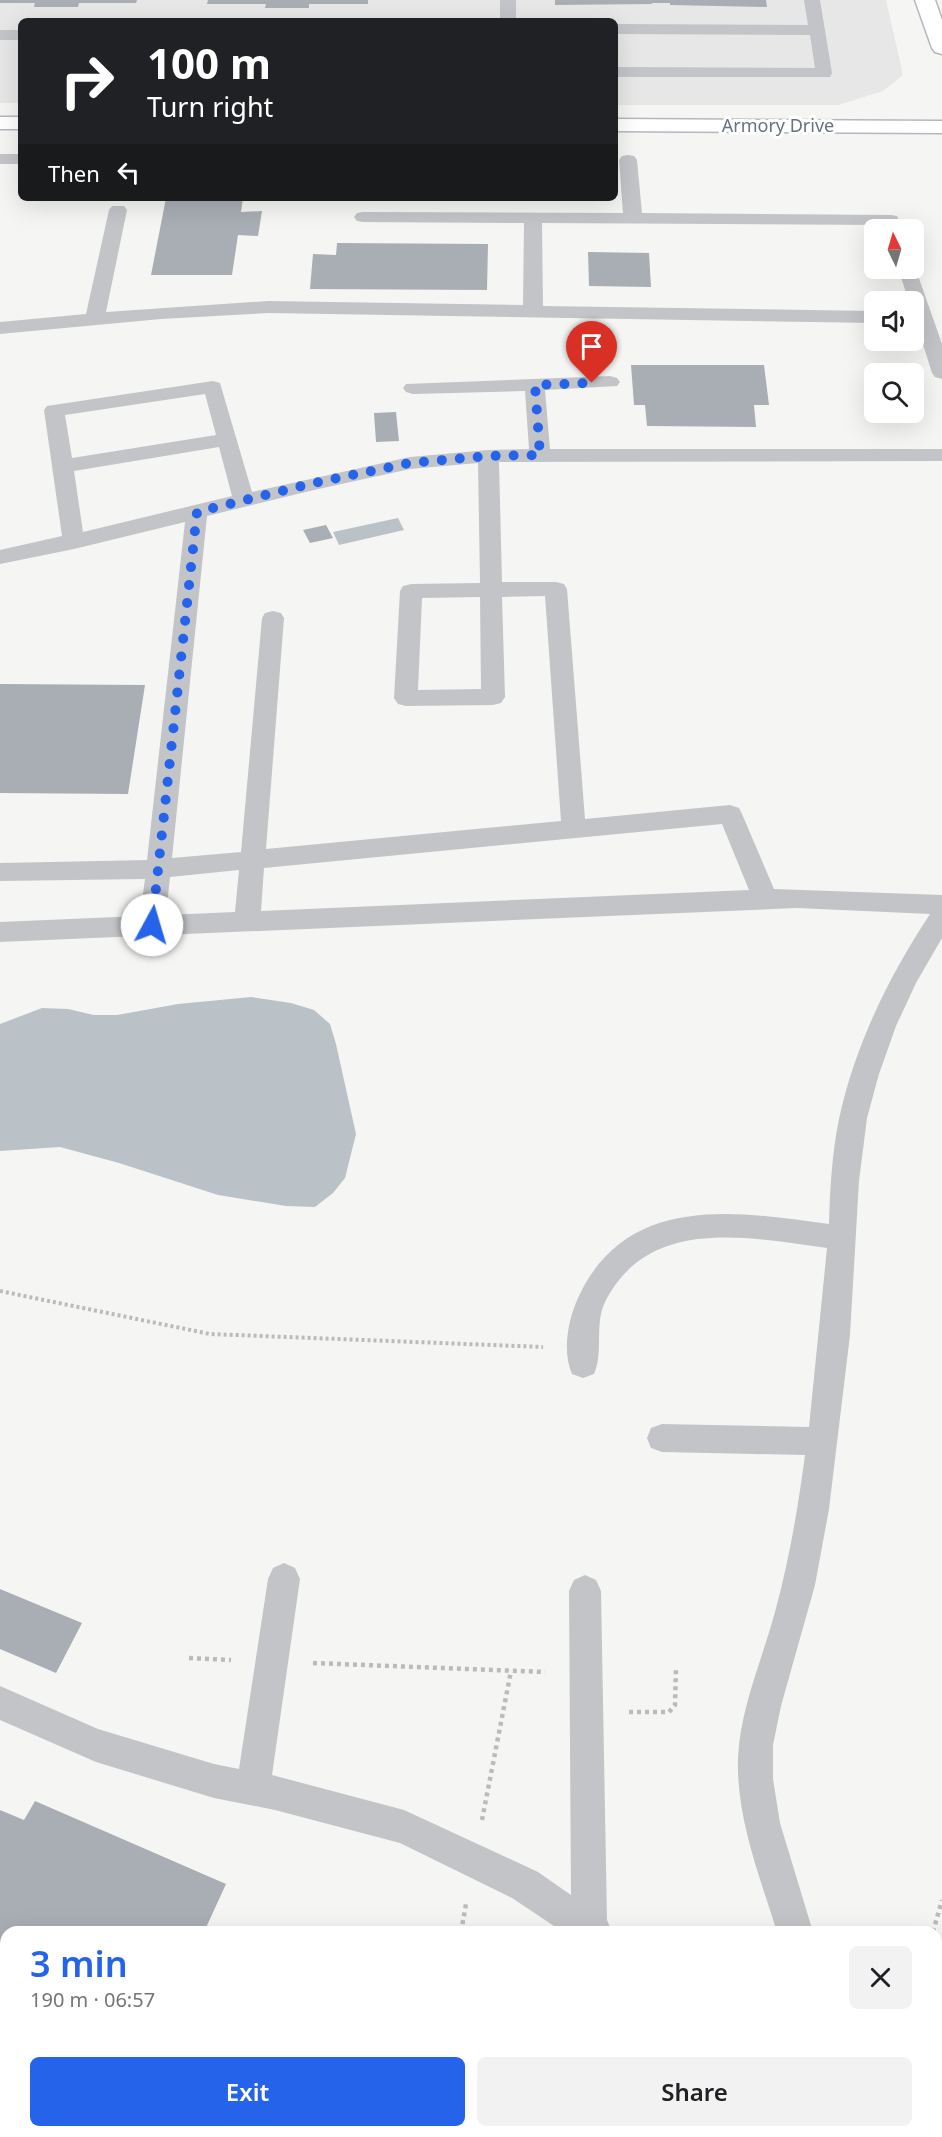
<!DOCTYPE html>
<html lang="en">
<head>
<meta charset="utf-8">
<style>
	:root { --surface:#fff; --page:#f2f2f2; --text:#202124; --muted:#757577; --accent:#2563eb }
	body { margin:0; font-family:"Noto Sans",sans-serif; background:var(--page); color:var(--text); height:100vh; display:flex; flex-direction:column; font-size:22px; white-space:nowrap }
	* { box-sizing:border-box; margin:0 }
	p { font-size:20px; color:var(--muted) }
	.icon { flex:none; width:33px; height:33px; fill:none; stroke:currentColor; stroke-width:2; stroke-linecap:round; stroke-linejoin:round }
	.map { position:relative; flex:1; overflow:hidden }
	.details { position:absolute; left:0px; top:1926px; width:942px; height:212px; display:flex; flex-direction:column; background:var(--surface); border-radius:18px 18px 0 0; box-shadow:0 6px 24px #0002 }
	.details>* { flex:none }
	.top-card { position:absolute; left:18px; top:18px; width:600px; height:183px; border-radius:9px; box-shadow:0 6px 24px #0002; background:#202124; color:#fff; overflow:hidden }
	.needle { width:39px; rotate:355deg }
	.controls { position:absolute; left:864px; top:219px; display:grid; gap:12px }
	.controls a { display:grid; place-items:center; width:60px; height:60px; border-radius:9px; background:var(--surface); box-shadow:0 6px 24px #0002; font-size:30px }
	.pin { position:absolute; display:grid; place-items:center; width:51px; height:51px; color:#fff; margin:-62px -26px; border-radius:50% 50% 50% 0; rotate:-45deg; box-shadow:0 0 6px #0007 }
	.pin .icon { rotate:45deg }
	.me { position:absolute; width:66px; margin:-33px; rotate:6deg; stroke-linejoin:round; filter:drop-shadow(0 0 4px #0008) }
	.turn { display:flex; align-items:center; gap:21px; height:126px; padding:0 30px; font-size:27px }
	.turn .icon { width:78px; height:78px; stroke-width:2.5 }
	.turn b { display:block; font-size:42px; line-height:51px }
	.then { display:flex; align-items:center; height:57px; padding:0 30px; background:#0003; gap:12px; font-size:22px }
	.round { display:grid; place-items:center; flex:none; width:63px; height:63px; border-radius:9px; background:var(--page) }
	.summary { display:flex; align-items:center; justify-content:space-between; height:102px; padding:0 30px }
	h1 { font-size:36px; font-weight:600; line-height:45px; color:var(--accent) }
	.primary-button { display:flex; gap:12px; margin-top:auto; padding:12px 30px }
	.primary-button a { flex:1; height:69px; border-radius:9px; background:var(--accent); color:#fff; font-size:24px; font-weight:600; line-height:69px; text-align:center }
	.primary-button a+a { background:var(--page); color:var(--text) }
	.map>svg:first-child { display:block }
</style>
</head>
<body>
<div class="map">
<svg width="942" height="2137" viewBox="0 0 942 2137">
	<rect width="100%" height="100%" fill="#f5f6f3"/>
	<path fill="#e6e7e6" d="M0 0H886L903 75 883 91 838 105H615V21H21V103H0Z"/>
	<path fill="#bac2c8" d="M398 518 404 530 339 545 333 532Z
		M251 997 291 1003 314 1010 330 1024 336 1044 356 1134 345 1178 333 1193 315 1207 286 1206 218 1195 119 1163 60 1147 0 1151V1024L42 1008 68 1009 94 1015H117L178 1004Z"/>
	<path fill="#a8aeb4" d="M0 0H137L136 3H79L78 7H34L35 3H0Z
		M208 0H368V4H309V8H265L266 4H207Z
		M555 0H766L767 7 670 5V3H652V4L555 5Z
		M166 198H243L241 212 262 211 258 236 238 235 232 275H151Z
		M337 243 488 244 487 290 310 289 313 254 336 255Z
		M588 252 649 253 651 287 589 286Z
		M631 365H764L769 405H754L756 427 647 426 645 405H634Z
		M396 412 399 441 376 442 374 413Z
		M326 525 333 538 310 543 303 530Z
		M0 684 145 685 128 794 0 793Z
		M0 1589 82 1623 56 1673 0 1649Z
		M35 1801 226 1884 204 1932H6V2132H232L243 2137H0V1810L24 1820Z
		M317 2132H342L354 2137H314Z"/>
	<g fill="none" stroke-linecap="round" stroke-linejoin="round">
		<defs>
			<path id="secondary" d="M915 0H935L942 20V54L935 52 932 48Z
				M0 117H21V129H0Z
				M615 119 942 121V133L615 131Z"/>
		</defs>
		<use href="#secondary" stroke="#b4b8bc" stroke-width="3"/>
		<path stroke="#b9bbbe" stroke-width="4" stroke-dasharray="3 3" stroke-linecap="butt" d="M0 1291 210 1334 543 1347"/>
		<path stroke="#b9bbbe" stroke-width="4.5" stroke-dasharray="4 4" stroke-linecap="butt" d="M189 1658 231 1660
			M313 1663 545 1672
			M629 1712H669L675 1705 676 1667
			M482 1820 511 1671
			M461 1932 466 1904
			M933 1932 942 1900
			M296 2132 304 2137
			M630 2132 635 2137
			M386 2137 388 2132"/>
		<path fill="#c2c4c8" fill-rule="evenodd" d="M500 0H516V21H500Z
			M804 0H820L832 73 830 77H615V67L815 68 810 35 615 34V24L808 25Z
			M0 30H21V40H0Z
			M0 154H21V164H0Z
			M628 155 634 156 637 160 642 213 891 215 897 216 903 230H885L883 225 542 223 543 306 874 311V323L268 313 161 319 0 334V322L86 314 109 210 112 206H124L127 210 106 312 268 301 523 305 524 223 363 222 357 221 354 217 357 213 363 212 623 213 619 160 622 156Z
			M914 264 942 344V379L935 377 932 373 914 316V302H909L898 268H914Z
			M610 376 617 378 620 382 617 386 545 390 550 449H942V461L499 462 502 582H556L564 584 567 589 585 819 730 805 739 808 742 814 774 889 942 895V938L916 983 896 1026 879 1074 867 1118 859 1181 850 1335 829 1509 815 1585 781 1706 773 1745V1779L780 1823 813 1932H777C760 1877 736 1818 738 1758 740 1709 762 1660 775 1612 789 1561 798 1508 805 1455L662 1452 651 1448 647 1438 651 1428 662 1424 809 1427 827 1248C749 1238 649 1215 605 1302 594 1325 604 1352 594 1374L583 1378 572 1374C562 1351 568 1320 578 1298 626 1193 735 1211 829 1224 830 1189 832 1153 839 1119 855 1045 889 976 930 914L797 908 0 942V922L140 916 145 879 0 881V863L147 860 185 522 74 549 0 564V550L62 536 44 410 47 406 213 381 220 383 252 492 410 457 488 450 529 449 525 391 413 394 406 392 403 388 406 384ZM205 394 216 435 72 458 65 415ZM219 447 232 496 83 532 74 471ZM478 463 480 583 411 584 403 586 400 591 394 698 398 704 406 706 493 705 501 703 505 697 502 597 545 596 561 821 266 849 284 618 281 613 273 611 265 613 262 618 241 852 172 858 207 516 314 490 410 469ZM480 597 481 689 418 690 422 598ZM722 824 749 890 261 911 264 868ZM239 870 235 912 166 915 170 877Z
			M284 1563 295 1568 300 1579 272 1775 404 1810 538 1872 571 1895 569 1591 574 1580 585 1575 596 1580 601 1591 607 1920 612 1932H563L512 1898 400 1843 275 1810 214 1798 96 1762 0 1720V1686L98 1729 214 1764 239 1769 268 1579 273 1568Z
			M936 2042 942 2043V2081L936 2080Z
			M814 2132H881L883 2137H816Z"/>
		<use href="#secondary" fill="#fff" fill-rule="evenodd"/>
	</g>
	<g fill="none" stroke-linecap="round" stroke-linejoin="round">
		<path stroke="#2563eb" stroke-width="10" stroke-dasharray="0 18" d="M152 925 197 512 314 483 410 463 488 456 540 455 535 385 592 383"/>
	</g>
	<g text-anchor="middle" stroke-width="6" stroke-linejoin="round" paint-order="stroke">
		<g font-size="18" fill="#687381" stroke="#fff">
			<text x="778" y="132">Armory Drive</text>
		</g>
	</g>
</svg>
<div class="controls">
<a><svg class="needle" viewBox="-14 -14 28 28"><path d="M0-13l5 13h-10z" fill="#e53935"/><path d="M0 13l5-13h-10z" fill="#757577"/></svg></a>
<a><svg class="icon" aria-label="sound" viewBox="0 0 24 24"><path d="M4 9h4l5-4v14l-5-4H4zM17 9q2 3 0 6"/></svg></a>
<a><svg class="icon" aria-label="search" viewBox="0 0 24 24"><circle cx="10" cy="10" r="6"/><path d="M15 15l6 6"/></svg></a>
</div>
<div class="pin" style="left:592px;top:383px;background:#d93025"><svg class="icon" aria-label="arrive" viewBox="0 0 24 24"><path d="M6 21V4h12l-3 4 3 4H6"/></svg></div>
<svg class="me" style="left:152px;top:925px" viewBox="-20 -20 40 40"><circle r="19" fill="#fff"/><path d="M0-13L10 11 0 6-10 11z" fill="#2563eb"/></svg>
<div class="top-card">
<div class="turn"><svg class="icon" aria-label="right" viewBox="0 0 24 24"><path d="M7 20v-9h11M14 6l5 5-5 5"/></svg><div><b>100 m</b>Turn right</div></div>
<div class="then">Then<svg class="icon" aria-label="left" viewBox="0 0 24 24"><path d="M17 20v-9H6M10 6l-5 5 5 5"/></svg></div>
</div>
<section class="details">
<div class="summary"><div><h1>3 min</h1><p>190 m · 06:57</p></div><a class="round"><svg class="icon" aria-label="close" viewBox="0 0 24 24"><path d="M6 6l12 12M18 6L6 18"/></svg></a></div>
<div class="primary-button"><a>Exit</a><a>Share</a></div>
</section>
</div>
</body>
</html>
